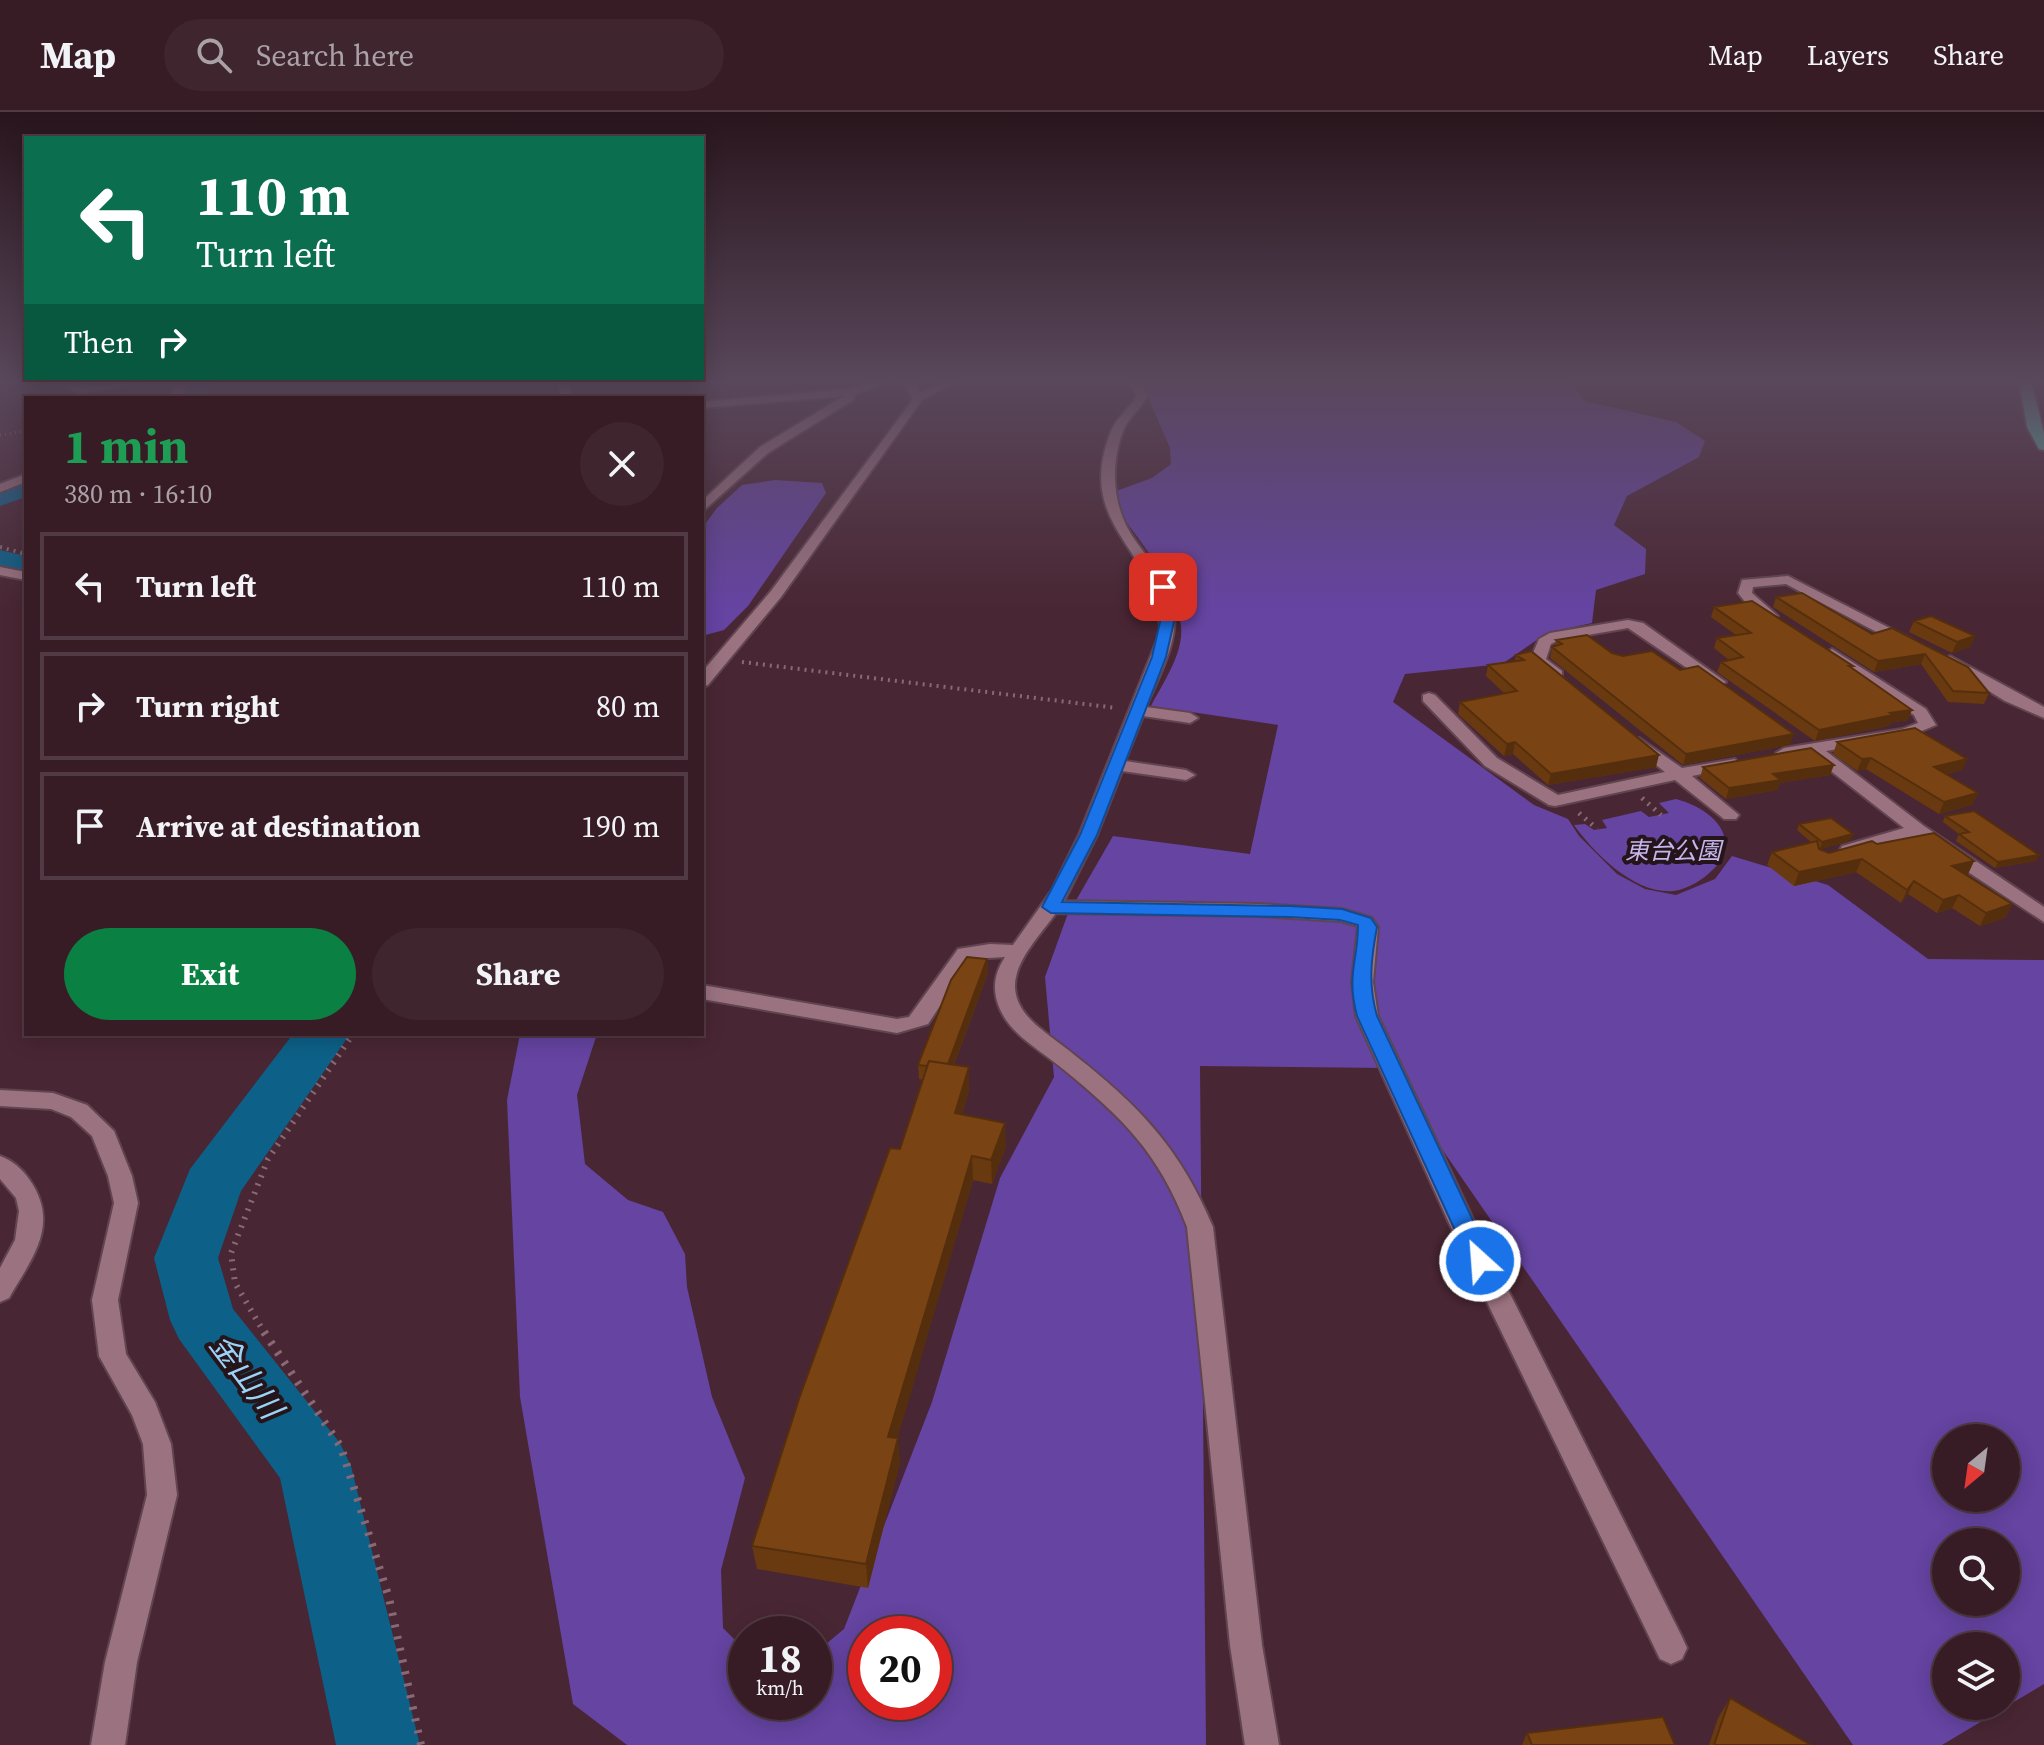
<!DOCTYPE html>
<html lang="en">
<head>
<meta charset="utf-8">
<style>
	:root { --surface:#371c26; --page:#3e252e; --text:#f1f3f6; --muted:#aaa1a7; --line:#513a43; --accent:#0b8043 }
	body { margin:0; font-family:"Source Serif 4","Noto Sans JP",serif; background:var(--page); color:var(--text); height:100vh; display:flex; flex-direction:column; font-size:30px; white-space:nowrap }
	* { box-sizing:border-box; margin:0 }
	p { font-size:26px; color:var(--muted) }
	.icon { flex:none; width:44px; height:44px; fill:none; stroke:currentColor; stroke-width:2; stroke-linecap:round; stroke-linejoin:round }
	.map { position:relative; flex:1; overflow:hidden }
	.drawer { position:absolute; left:24px; top:284px; width:680px; height:640px; display:flex; flex-direction:column; background:var(--surface); border-radius:0px; box-shadow:0 4px 20px #0003,0 0 0 2px var(--line) }
	.drawer>* { flex:none }
	.hud { position:absolute; left:24px; top:24px; width:680px; height:244px; border-radius:0px; box-shadow:0 4px 20px #0003,0 0 0 2px var(--line); background:#0b6e4f; color:#fff; overflow:hidden }
	.needle { width:52px; rotate:209deg }
	.controls { position:absolute; left:1932px; top:1312px; display:grid; gap:16px }
	.controls a { display:grid; place-items:center; width:88px; height:88px; border-radius:50%; background:var(--surface); box-shadow:0 4px 20px #0003,0 0 0 2px var(--line); font-size:40px }
	.speed { position:absolute; left:728px; top:1504px; display:flex; gap:16px; font-size:40px; font-weight:700; text-align:center }
	.speed>* { display:grid; place-content:center; width:104px; height:104px; border-radius:50%; background:var(--surface); box-shadow:0 4px 20px #0003,0 0 0 2px var(--line); line-height:1 }
	.speed small { font-size:20px; font-weight:400 }
	.speed .limit { border:12px solid #d22; background:#fff; color:#111 }
	.pin { position:absolute; display:grid; place-items:center; width:68px; height:68px; color:#fff; margin:-34px; border-radius:16px; box-shadow:0 4px 12px #0006 }
	.me { position:absolute; width:88px; margin:-44px; rotate:334deg; stroke-linejoin:round; filter:drop-shadow(0 0 6px #0008) }
	.turn { display:flex; align-items:center; gap:28px; height:168px; padding:0 40px; font-size:36px }
	.turn .icon { width:104px; height:104px; stroke-width:2.5 }
	.turn b { display:block; font-size:56px; line-height:68px }
	.then { display:flex; align-items:center; height:76px; padding:0 40px; background:#0003; gap:16px; font-size:30px }
	.round { display:grid; place-items:center; flex:none; width:84px; height:84px; border-radius:42px; background:var(--page) }
	.overview { display:flex; align-items:center; justify-content:space-between; height:136px; padding:0 40px }
	h1 { font-size:48px; font-weight:700; line-height:60px; color:#1e9e55 }
	.primary-button { display:flex; gap:16px; margin-top:auto; padding:16px 40px }
	.primary-button a { flex:1; height:92px; border-radius:48px; background:var(--accent); color:#fff; font-size:32px; font-weight:700; line-height:92px; text-align:center }
	.primary-button a+a { background:var(--page); color:var(--text) }
	ul { padding:0; list-style:none }
	li { display:flex; align-items:center; gap:24px; height:108px; margin:0 16px 12px; padding:0 24px; border:4px solid var(--line); border-radius:0px }
	li div { flex:1 }
	li b { display:block; font-size:30px }
	li em { font-style:normal }
	header { display:flex; align-items:center; gap:48px; box-sizing:border-box; height:112px; padding:0 40px; background:var(--surface); border-bottom:2px solid var(--line) }
	header strong { font-size:38px }
	nav { display:flex; gap:44px; margin-inline-start:auto; font-size:28px }
	.search { width:560px; height:72px; background:var(--page); display:flex; align-items:center; gap:20px; box-sizing:border-box; padding:0 28px; border-radius:44px; color:var(--muted); font-size:30px }
	.map>svg:first-child { display:block }
</style>
</head>
<body>
<header>
<strong>Map</strong>
<div class="search"><svg class="icon" aria-label="search" viewBox="0 0 24 24"><circle cx="10" cy="10" r="6"/><path d="M15 15l6 6"/></svg>Search here</div>
<nav><a>Map</a><a>Layers</a><a>Share</a></nav>
</header>
<div class="map">
<svg width="2044" height="1633" viewBox="0 0 2044 1633">
	<rect width="100%" height="100%" fill="#492633"/>
	<path fill="#6544a2" fill-rule="evenodd" d="M1141 269H1569L1584 289 1676 310 1705 329 1699 345 1627 384 1614 413 1646 437 1645 462 1596 478 1592 511 1547 521 1502 552 1405 562 1393 590 1534 693 1568 707 1579 724 1617 762 1645 777 1676 783 1715 767 1732 744 1828 773 1928 847 2044 848V1572L1942 1633H1853L1386 956 1200 954 1206 1633H627L573 1592 520 1285 507 988 520 922H597L577 983 585 1052 628 1088 663 1100 685 1142 687 1175 712 1285 745 1366 721 1458 723 1516 746 1539V1590H814V1542L844 1517 932 1290 1000 1066 1054 965 1045 865 1067 804 1113 724 1250 742 1278 613 1151 594C1163 571 1184 541 1181 514 1176 476 1149 440 1127 411 1118 401 1119 391 1108 382L1152 366 1171 352 1170 336ZM1946 1326H2006V1386H1946ZM1946 1430H2006V1490H1946ZM866 1522H934V1590H866ZM1946 1534H2006V1594H1946Z
		M775 368 822 371 826 381 748 494 724 518 702 524V416L717 396 742 373Z
		M1676 687C1715 697 1747 731 1707 763 1699 770 1684 778 1674 779 1635 783 1594 741 1574 713L1585 712 1594 718 1607 716 1602 708 1641 699 1649 705 1669 701 1659 691Z"/>
	<g fill="none" stroke-linecap="round" stroke-linejoin="round">
		<path fill="#0d6088" fill-rule="evenodd" d="M75 269H133C123 282 85 282 75 269Z
			M186 269H212V274L202 286H173Z
			M26 365V385L0 394V374Z
			M0 438 26 444V465L0 459Z
			M293 922H350L241 1079 218 1146 233 1197 340 1331 351 1354 420 1633H336L280 1366 179 1227 170 1208 154 1146 190 1057Z"/>
		<defs>
			<path id="minor" d="M51 269H67L80 275 165 269 79 281Z
				M171 269H185L188 273 179 286H168L177 274Z
				M559 269H569L571 286H561Z
				M874 269H891L856 282 853 288 768 341 702 400V389L760 335 844 284 702 296V290L850 277Z
				M902 269H913L920 281 943 269H957L922 288 781 485 708 573 702 575V560L771 479 909 293 913 286Z
				M1129 269H1140L1147 284C1141 297 1128 306 1123 319 1109 357 1113 399 1137 431 1153 453 1171 473 1174 501 1178 532 1157 567 1146 595L1190 601 1198 606 1190 611 1143 604 1125 649 1186 658 1195 663 1186 668 1122 659 1097 723 1064 789 1258 792 1342 797 1372 806 1378 815 1373 870 1378 904 1480 1122 1682 1525 1687 1536 1682 1547 1671 1552 1660 1547 1454 1122 1356 904 1352 870 1358 814 1340 809 1258 804 1056 801C1042 821 1014 849 1015 875 1016 903 1044 919 1063 934 1134 989 1178 1031 1213 1115L1262 1533 1279 1633H1245L1230 1533 1187 1115C1159 1041 1123 1006 1063 957 1044 941 1015 925 1003 903 992 883 992 865 1005 845L971 847 928 912 897 921 702 887V873L897 907 909 905 958 837 990 832 1013 833 1052 778 1079 723 1160 521C1162 438 1072 417 1111 319 1117 305 1129 297 1137 284Z
				M26 362V370L0 380V372Z
				M0 455 26 460V468L0 463Z
				M1788 464 1911 527 1914 530 1906 535 1901 533 1786 472 1753 475 1752 481 1778 504 1771 508 1751 497 1738 481 1742 468Z
				M1628 508 1643 511 1726 570 1718 575 1712 573 1628 516 1559 528 1551 532 1546 547 1562 559V565H1550L1530 548 1539 527 1550 521Z
				M1832 537 1926 597 1936 613 1905 626 1826 639 1924 714 2044 795V810L1915 725 1849 744 1842 742 1840 738 1842 734 1904 716 1809 642 1784 646 1776 641 1784 636 1902 617 1918 611 1914 603 1827 545 1824 542Z
				M1950 544 2044 595V606L2005 589 1945 552V546Z
				M1429 581 1435 583 1497 646 1558 683 1665 660 1633 635V627L1639 626 1682 656 1735 647 1738 651 1735 655 1692 664 1739 703 1736 707H1724L1675 668 1555 694 1549 693 1485 654 1423 589V583Z
				M0 978 53 981 87 993 114 1019 132 1064 138 1091 118 1188 126 1242 155 1290 171 1332 177 1383 137 1550 125 1633H91L105 1550 147 1383 143 1332 132 1303 99 1244 92 1188 114 1091 108 1064 92 1024 71 1005 51 997 0 994Z
				M0 1044C12 1048 22 1057 29 1067 61 1112 32 1146 9 1186L0 1190V1156L15 1128 19 1099 16 1086 0 1067Z"/>
			<path id="highway" d="M2019 269H2031L2044 321V338L2039 337 2027 315Z"/>
		</defs>
		<use href="#minor" stroke="#614450" stroke-width="4"/>
		<use href="#highway" stroke="#614450" stroke-width="4"/>
		<path stroke="#886a75" stroke-width="3" stroke-dasharray="1 4" stroke-linecap="butt" d="M202 286 214 269
			M0 323 26 319"/>
		<path stroke="#886a75" stroke-width="4" stroke-dasharray="2 5" stroke-linecap="butt" d="M0 435 26 442
			M742 550 1117 596"/>
		<path stroke="#886a75" stroke-width="5" stroke-dasharray="2 6" stroke-linecap="butt" d="M1642 686 1661 703
			M1579 701 1597 717"/>
		<path stroke="#886a75" stroke-width="6" stroke-dasharray="2 7" stroke-linecap="butt" d="M265 1222 235 1171 231 1141 268 1047 353 922"/>
		<path stroke="#886a75" stroke-width="8" stroke-dasharray="3 9" stroke-linecap="butt" d="M264 1220 341 1335 389 1486 421 1633"/>
		<use href="#minor" fill="#9b7380" fill-rule="evenodd"/>
		<use href="#highway" fill="#52baa3" fill-rule="evenodd"/>
	</g>
	<path fill="#693a10" d="M1776 485 1872 522 1892 516 1989 581 1984 592 1948 590 1921 552 1874 560 1773 495Z
		M1714 495 1852 556 1908 608 1890 611 1889 614 1815 629 1717 560 1721 550 1729 548 1714 536 1717 526 1736 523 1711 505Z
		M1914 509 1975 524 1970 535 1952 541 1909 520Z
		M1556 528 1612 541 1790 633 1683 653 1550 546 1552 535H1555Z
		M1531 539 1656 655 1548 673 1513 642 1504 644 1458 602 1460 590 1504 581 1486 564 1488 553 1515 549 1516 543Z
		M1837 630 1962 658 1946 662 1978 681 1972 693 1939 702 1866 657 1857 659 1833 642Z
		M1703 655 1830 663 1780 671 1777 678 1726 687 1700 666Z
		M1945 704 2036 749 1995 756 1956 729 1959 722 1943 710Z
		M1799 712 1850 729 1820 737 1818 736 1819 737 1829 741 1877 732 1974 749 1968 762 1966 763 2012 792 2005 806 1980 814 1952 796 1937 801 1908 782 1901 791 1856 760 1794 774 1767 753 1772 740 1812 731 1797 718Z
		M987 847 988 861 954 953 969 978 962 1003 1006 1034 992 1072 973 1068 897 1326 900 1350 868 1476 757 1457 752 1434 900 1037 923 968 919 967 918 953Z
		M1730 1586 1811 1633H1709L1718 1606Z
		M1527 1621 1675 1633H1522Z"/>
	<path fill="#552f0d" d="M1975 524 1970 535 1952 541 1957 530Z
		M1925 542 1921 552 1874 560 1878 549Z
		M1912 598 1908 608 1890 611 1889 614 1815 629 1819 618 1890 601Z
		M1794 622 1790 633 1683 653 1686 642Z
		M1515 630 1513 642 1504 644 1507 632Z
		M1659 643 1656 655 1548 673 1551 662Z
		M1871 646 1866 657 1857 659 1862 647Z
		M1967 647 1962 658 1929 666 1934 655Z
		M1834 653 1830 663 1780 671 1777 678 1726 687 1729 676 1773 662Z
		M1978 681 1972 693 1939 702 1944 690Z
		M1853 722 1850 729 1820 737 1822 730Z
		M2039 743 2036 749 1995 756 1998 750Z
		M1862 747 1856 760 1794 774 1799 760Z
		M1974 749 1968 762 1945 767 1952 754Z
		M1914 769 1908 782 1901 791 1907 778Z
		M1959 783 1952 796 1937 801 1943 788Z
		M2012 792 2005 806 1980 814 1986 801Z
		M987 847 988 861 947 971 946 957Z
		M969 955V978L956 1025 955 1001Z
		M1005 1011 1006 1034 992 1072 991 1048Z
		M972 1044 973 1068 891 1349 888 1325Z
		M898 1326 900 1350 868 1476 866 1452Z"/>
	<path fill="#7a4313" stroke="#552f0d" stroke-width="2" d="M1802 481 1872 522 1892 516 1968 555 1989 581 1953 579 1925 542 1878 549 1776 485Z
		M1752 489 1853 554H1849L1912 598 1890 601 1893 603 1819 618 1721 550 1743 545 1717 526 1751 521 1714 495Z
		M1931 504 1975 524 1957 530 1914 509Z
		M1587 523 1612 541 1623 544 1652 539 1680 558 1698 554 1794 622 1686 642 1552 535 1562 532 1556 528Z
		M1531 539 1659 643 1551 662 1515 630 1507 632 1460 590 1517 579 1488 553 1524 548 1516 543Z
		M1915 616 1967 647 1934 655 1978 681 1944 690 1871 646 1862 647 1837 630Z
		M1811 636 1834 653 1773 662 1781 668 1729 676 1703 655Z
		M1974 699 2039 743 1998 750 1959 722 1969 720 1945 704Z
		M1831 706 1853 722 1822 730 1799 712Z
		M1934 721 1974 749 1952 754 2012 792 1986 801 1959 783 1943 788 1914 769 1907 778 1862 747 1799 760 1772 740 1817 729 1819 737 1829 741 1872 729 1877 732Z
		M967 845 987 847 948 952 929 949 927 954 918 953 951 868Z
		M929 949 969 955 955 1001 1005 1011 991 1048 972 1044 888 1325 898 1326 866 1452 752 1434 800 1284 890 1036 900 1037Z
		M1730 1586 1811 1633H1714Z
		M1663 1605 1675 1633H1532L1527 1621Z"/>
	<linearGradient id="sky" x2="0" y2="1"><stop stop-color="#28151c"/><stop offset="0.54" stop-color="#59475b"/><stop offset="1" stop-color="#59475b" stop-opacity="0"/></linearGradient>
	<rect width="2044" height="498" fill="url(#sky)"/>
	<path fill="#1a73e8" stroke="#114b97" stroke-width="2" d="M1163 472 1169 475 1176 501 1166 545 1097 723 1062 790 1290 794 1342 797 1371 806 1377 815C1371 847 1368 872 1377 904L1492 1149 1489 1156H1472L1469 1149 1357 904C1346 862 1358 850 1358 813L1340 808 1290 805 1051 801 1042 795 1080 723 1152 545 1162 501 1157 475Z"/>
	<g text-anchor="middle" stroke-width="8" stroke-linejoin="round" paint-order="stroke">
		<g font-size="24" font-style="italic" fill="#c5b7ec" stroke="#25151b">
			<text x="1673" y="747">東台公園</text>
		</g>
		<g font-size="32" font-style="italic" fill="#9bd3f6" stroke="#25151b">
			<text transform="translate(246 1264) rotate(53)" y="11">金山川</text>
		</g>
	</g>
</svg>
<div class="controls">
<a><svg class="needle" viewBox="-14 -14 28 28"><path d="M0-13l5 13h-10z" fill="#e53935"/><path d="M0 13l5-13h-10z" fill="#aaa1a7"/></svg></a>
<a><svg class="icon" aria-label="search" viewBox="0 0 24 24"><circle cx="10" cy="10" r="6"/><path d="M15 15l6 6"/></svg></a>
<a><svg class="icon" aria-label="layers" viewBox="0 0 24 24"><path d="M12 4l9 5-9 5-9-5zM3 14l9 5 9-5"/></svg></a>
</div>
<div class="speed"><div>18<small>km/h</small></div><div class="limit">20</div></div>
<div class="pin" style="left:1163px;top:475px;background:#d93025"><svg class="icon" aria-label="arrive" viewBox="0 0 24 24"><path d="M6 21V4h12l-3 4 3 4H6"/></svg></div>
<svg class="me" style="left:1480px;top:1149px" viewBox="-20 -20 40 40"><circle r="17" fill="#1a73e8" stroke="#fff" stroke-width="3"/><path d="M0-11L8 9 0 5-8 9z" fill="#fff"/></svg>
<div class="hud">
<div class="turn"><svg class="icon" aria-label="left" viewBox="0 0 24 24"><path d="M17 20v-9H6M10 6l-5 5 5 5"/></svg><div><b>110 m</b>Turn left</div></div>
<div class="then">Then<svg class="icon" aria-label="right" viewBox="0 0 24 24"><path d="M7 20v-9h11M14 6l5 5-5 5"/></svg></div>
</div>
<section class="drawer">
<div class="overview"><div><h1>1 min</h1><p>380 m · 16:10</p></div><a class="round"><svg class="icon" aria-label="close" viewBox="0 0 24 24"><path d="M6 6l12 12M18 6L6 18"/></svg></a></div>
<ul>
<li><svg class="icon" aria-label="left" viewBox="0 0 24 24"><path d="M17 20v-9H6M10 6l-5 5 5 5"/></svg><div><b>Turn left</b></div><em>110 m</em></li>
<li><svg class="icon" aria-label="right" viewBox="0 0 24 24"><path d="M7 20v-9h11M14 6l5 5-5 5"/></svg><div><b>Turn right</b></div><em>80 m</em></li>
<li><svg class="icon" aria-label="arrive" viewBox="0 0 24 24"><path d="M6 21V4h12l-3 4 3 4H6"/></svg><div><b>Arrive at destination</b></div><em>190 m</em></li>
</ul>
<div class="primary-button"><a>Exit</a><a>Share</a></div>
</section>
</div>
</body>
</html>
